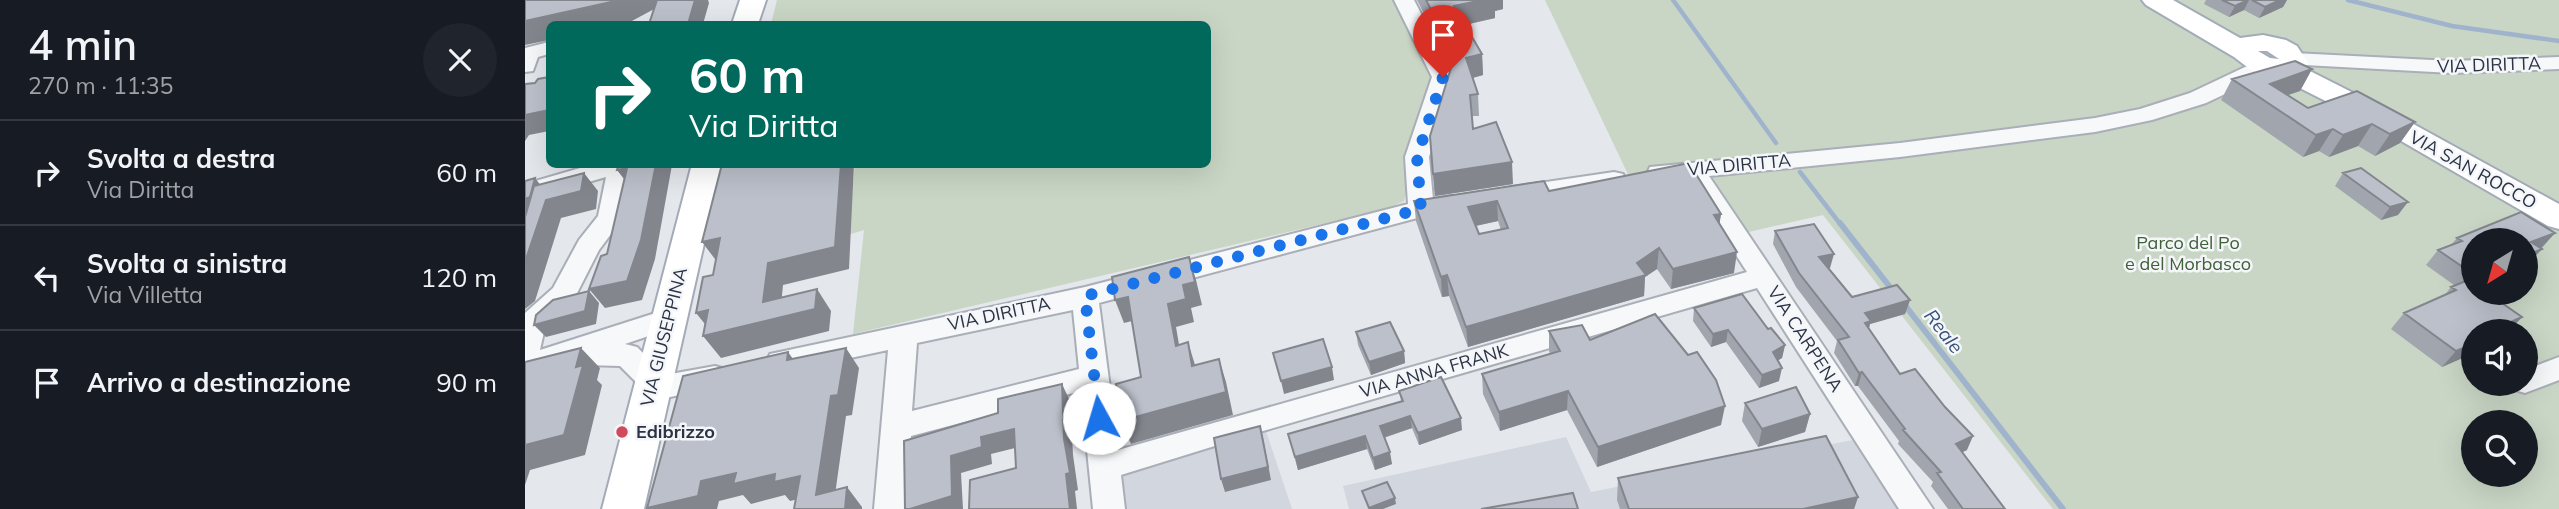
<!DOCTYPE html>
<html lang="it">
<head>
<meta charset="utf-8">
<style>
	:root { --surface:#171b24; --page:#20242c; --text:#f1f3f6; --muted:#9ea1a6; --line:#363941 }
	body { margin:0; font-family:Mulish,sans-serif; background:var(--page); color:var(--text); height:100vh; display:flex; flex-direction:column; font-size:26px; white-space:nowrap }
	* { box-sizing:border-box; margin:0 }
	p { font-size:23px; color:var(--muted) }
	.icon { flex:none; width:38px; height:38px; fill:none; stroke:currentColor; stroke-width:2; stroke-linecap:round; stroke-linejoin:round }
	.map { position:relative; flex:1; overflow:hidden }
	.panel { display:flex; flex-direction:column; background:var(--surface); width:525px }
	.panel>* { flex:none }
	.top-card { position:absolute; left:21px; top:21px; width:665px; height:147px; border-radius:10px; box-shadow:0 7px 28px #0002; background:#00695c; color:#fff; overflow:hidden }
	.needle { width:46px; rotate:217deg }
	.tools { position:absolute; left:1936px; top:228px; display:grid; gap:14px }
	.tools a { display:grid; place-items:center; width:77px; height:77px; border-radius:50%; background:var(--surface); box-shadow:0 7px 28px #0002; font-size:35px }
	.pin { position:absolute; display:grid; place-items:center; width:60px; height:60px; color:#fff; margin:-72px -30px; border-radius:50% 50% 50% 0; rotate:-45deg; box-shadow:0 0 7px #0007 }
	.pin .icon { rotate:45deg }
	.me { position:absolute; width:77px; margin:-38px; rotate:354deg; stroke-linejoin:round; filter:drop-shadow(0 0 5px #0008) }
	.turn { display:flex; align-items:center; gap:24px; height:147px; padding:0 28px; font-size:32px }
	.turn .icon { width:91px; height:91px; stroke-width:2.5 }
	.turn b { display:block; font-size:49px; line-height:60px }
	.round { display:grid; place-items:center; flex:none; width:74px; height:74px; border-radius:37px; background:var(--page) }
	.head { display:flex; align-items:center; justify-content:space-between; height:119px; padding:0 28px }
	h1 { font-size:42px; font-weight:600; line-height:52px }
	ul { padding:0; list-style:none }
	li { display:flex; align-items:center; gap:21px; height:105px; padding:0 28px; border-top:2px solid var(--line) }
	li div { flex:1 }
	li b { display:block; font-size:26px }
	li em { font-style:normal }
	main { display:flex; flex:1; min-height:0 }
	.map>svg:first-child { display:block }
</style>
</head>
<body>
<main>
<section class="panel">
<div class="head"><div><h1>4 min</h1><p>270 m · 11:35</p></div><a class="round"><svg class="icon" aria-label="close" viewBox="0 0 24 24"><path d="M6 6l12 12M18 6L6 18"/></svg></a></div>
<ul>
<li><svg class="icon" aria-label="right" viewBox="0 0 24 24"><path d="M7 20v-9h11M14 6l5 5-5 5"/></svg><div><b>Svolta a destra</b><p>Via Diritta</p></div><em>60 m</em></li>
<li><svg class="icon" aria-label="left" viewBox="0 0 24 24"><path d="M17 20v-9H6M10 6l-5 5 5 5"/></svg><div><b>Svolta a sinistra</b><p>Via Villetta</p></div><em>120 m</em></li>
<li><svg class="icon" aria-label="arrive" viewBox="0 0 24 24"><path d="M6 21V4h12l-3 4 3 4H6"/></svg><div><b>Arrivo a destinazione</b></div><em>90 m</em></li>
</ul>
</section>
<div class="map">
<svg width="2034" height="509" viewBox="0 0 2034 509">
	<rect width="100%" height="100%" fill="#e4e7ec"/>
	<path fill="#d2d6de" d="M739 425 767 509H598L593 458Z
		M1041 437 1066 492 1343 437 1392 509H824L818 486Z"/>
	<path fill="#c9d6c5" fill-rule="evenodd" d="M252 0H872L910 80 879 201 861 209 328 334 339 230 323 235 330 165 682 164V24H246Z
		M1020 0H2034V509H1528L1298 215 1215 234 1110 189ZM1948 240H2000V292H1948ZM1948 331H2000V383H1948ZM1948 422H2000V474H1948Z"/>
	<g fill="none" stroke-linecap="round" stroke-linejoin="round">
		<path stroke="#9fb4cc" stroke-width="4.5" d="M1148 0 1251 143
			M1823 0 1927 26 2034 41
			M1275 172 1316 225"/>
		<path stroke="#9fb4cc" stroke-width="6" d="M1315 223 1368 291
			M1379 304 1538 509"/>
		<defs>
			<path id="minor" d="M869 0H889L929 77 904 157 908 199 926 196 935 198 939 204 935 210 896 217 574 303 593 450 1222 272 1161 178 1134 181 1125 179 1122 173 1125 167 1375 143 1570 118 1615 109 1665 93 1720 67 1747 61 1755 62 1758 67 1755 72 1736 77 1681 103 1627 120 1570 132 1375 157 1184 176 1408 509H1374L1232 288 738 431 596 475 600 509H568L556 391 386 436 381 509H349L363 350 255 373 245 370 241 362 245 354 560 287 883 204 880 157 907 77ZM548 310 554 369 387 411 392 343Z
				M24 42V54L13 57 8 71 0 72V48Z
				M1769 53 1927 61 2034 57V69L1927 73 1761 64 1758 59 1761 54Z
				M69 164H111L106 170 98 218 74 250 48 301 20 327 15 350 143 309 153 312 157 319 153 326 100 344 112 347 140 375 190 366 200 369 205 377 200 385 127 401 117 397 112 389 114 385 95 366 61 365 50 361 22 370 12 367 8 360 0 363V313L28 288 54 240 73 216 81 177 0 200V184Z
				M1089 172 1098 174 1101 180 1098 186 988 203 979 201 976 195 979 189 988 187Z
				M2034 357V380L2000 393 1990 390 1986 383H2000V370Z"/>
			<path id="major" d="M215 0H241L233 24H207Z
				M1617 0H1648L1715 38 1738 35 1761 40 1772 46 1783 63 1779 68 1872 115 2034 204V229L2023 226 1852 127 1751 76 1726 70 1709 57 1621 5ZM1733 51H1742L1754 59 1745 58Z
				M167 164H197L119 509H77Z"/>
		</defs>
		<use href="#minor" stroke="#a9aeb7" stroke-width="4"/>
		<use href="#major" stroke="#a3abb8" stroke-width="4"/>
		<use href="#minor" fill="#f7f8fa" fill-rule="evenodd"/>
		<use href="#major" fill="#fff" fill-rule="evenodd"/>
	</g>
	<path fill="#a1a5ae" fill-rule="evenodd" d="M892 0H978V9L970 11V18L940 25 957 54 958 75 948 78 953 94 954 116H947L948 129 988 184 910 196 905 136 926 66Z
		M1681 0H1762L1758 7 1734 18 1719 10 1704 17 1679 4Z
		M1787 69 1775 91 1762 95 1783 108 1890 122 1875 143 1850 156 1833 146 1804 157 1794 151 1778 157 1696 100 1707 79Z
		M1836 168 1873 215 1856 220 1810 186 1818 173Z
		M1024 191 1196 214 1194 224 1209 273 1146 289 1132 269 1120 277 1119 296 943 347 924 296 917 297 891 221 889 201ZM973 221 976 230 954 234 951 226Z
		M1996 212 2030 233 2003 264 2000 266V240H1948V292H1966L1963 293 1997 317 1984 331H1948V353L1917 367 1866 329 1879 313 1919 296 1926 287 1929 285 1901 265 1913 250 1926 245 1932 238Z
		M1250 231 1305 268H1303L1327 297 1385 300 1380 314 1345 324 1344 329 1375 374 1442 450 1437 452 1480 509H1423L1406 486 1408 482 1373 444 1374 441 1333 386H1330L1309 353 1312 341 1271 287 1248 244Z
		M1169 308 1243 329 1260 345 1257 358 1253 360 1254 381 1234 388 1201 342 1186 347 1168 321Z
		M1024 331 1065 340 1196 425 1072 467 1042 410 975 431 958 394 957 374 1025 354 1024 351Z
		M831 332 879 351 880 363 846 375 833 345Z
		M874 391 937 430 894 445 887 428 859 438 867 464 850 470 842 449 773 470 763 434 876 401Z
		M1220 403 1285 414 1280 432 1233 447 1217 421Z
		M1093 478 1333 497 1329 509H1095L1092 500Z"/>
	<path fill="#83868d" d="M95 0H146L105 22 93 24H24V40L0 45V21Z
		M170 0H183L184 3 178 24H163Z
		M958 0H978V9L970 11V18L930 27 929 6Z
		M1723 0H1724L1719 10 1704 17 1710 6Z
		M1755 0H1762L1758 7 1734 18 1740 7Z
		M957 54 958 75 943 79 941 58Z
		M1787 69 1775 91 1742 102 1745 84Z
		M24 110V131L4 135 0 141V115Z
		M1890 122 1875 143 1850 156 1865 134Z
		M1847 124 1833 146 1804 157 1818 135Z
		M1808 129 1794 151 1778 157 1791 135Z
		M987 162 988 184 910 196 908 174Z
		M131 164 147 165 130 259 117 300 80 308 64 289Z
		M316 164H329L324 269 258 285 255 317 292 289 306 311 304 331 196 358 178 336 188 334 171 313 183 310 238 302 243 263Z
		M102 168 106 188 92 170Z
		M59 173 73 191 71 209 36 218 10 301 0 309V199L10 178 25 197Z
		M972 201 973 221 945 227 943 207Z
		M1883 202 1873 215 1856 220 1865 207Z
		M1196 214 1193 234 1189 215Z
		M2030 233 2016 248 2006 242Z
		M195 238 193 263 177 242Z
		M1134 248 1132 269 1120 277 1119 296 943 347 941 327 1112 263Z
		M2017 249 2003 264 2000 266V256Z
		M1212 252 1209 273 1146 289 1148 269Z
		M1309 254 1305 268 1291 270 1294 257Z
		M664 257 671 280 677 305 666 308 669 322 651 327 658 368 651 346 643 304 658 285Z
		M922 275 924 296 917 297 916 277Z
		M64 291 74 303 71 324 21 337 9 325Z
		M603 297 611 320 599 323 590 300Z
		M1385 300 1380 314 1345 324 1342 335 1336 337 1340 313Z
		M1997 317 1984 331H1966Z
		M1203 330 1201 342 1186 347 1188 334Z
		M663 342 670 365 667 366Z
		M1948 344 1947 354 1917 367 1931 351Z
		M1260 345 1257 358 1246 365 1248 352Z
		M56 348 75 368 72 380 77 385 60 455 5 470 0 485V445L51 367Z
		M321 348 334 368 327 415 321 416 308 509 291 495 306 396Z
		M879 351 880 363 846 375 844 362Z
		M263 352 278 373 262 360Z
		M694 359 701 382 708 415 606 444 596 421Z
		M807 367 809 380 759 394 756 381Z
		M1257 368 1254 381 1234 388 1237 375Z
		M1337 372 1333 386H1330L1334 373Z
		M537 384 545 401 548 455 553 490 550 491 552 509H545L541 474Z
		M1043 391 1042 410 975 431 974 412Z
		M1200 406 1196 425 1072 467 1073 447Z
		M1285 414 1280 432 1233 447 1237 429Z
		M885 416 887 428 857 438 855 426Z
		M936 418 937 430 894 445 893 433Z
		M735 426 738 438 746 480 700 492 696 479Z
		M489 429 498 446 466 454 467 464 436 473 438 509H385L426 456 456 437Z
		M840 436 842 449 773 470 770 457Z
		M1448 436 1442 450 1426 458 1431 444Z
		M865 452 867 464 850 470 848 458Z
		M211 473 275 476 290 495 265 501 260 495 226 504 218 495 194 501 192 509H123L122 508 176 481Z
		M322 487 337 507V509H320Z
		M1333 497 1329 509H1278Z
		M870 498 871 504 858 509H844V508Z"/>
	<path fill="#bbc0ca" stroke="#83868d" stroke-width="2" fill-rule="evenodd" d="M0 0H95L0 21Z
		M132 0H170L163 24H124Z
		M901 0H958L929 6 957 54 941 58 953 94 945 95 948 129 971 122 987 162 908 174 905 136 930 55Z
		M1697 0H1723L1710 6Z
		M1727 0H1755L1740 7Z
		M1770 61 1787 69 1745 84 1783 108 1832 91 1890 122 1865 134 1847 124 1818 135 1808 129 1791 135 1707 79Z
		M24 77V114L23 115 24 110 0 115V84L10 83 13 79Z
		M1164 163 1196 214 1189 215 1212 252 1148 269 1134 248 1112 263 1121 275 941 327 922 275 916 277 889 201 1019 181 1024 191ZM972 201 983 228 954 234 943 207Z
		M94 164H131L116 240 102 281 64 289 76 256 82 254 102 168 92 170Z
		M197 164H316L310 247 243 263 238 302 292 289 290 309 178 336 183 310 171 313 178 277 188 275 195 238 177 242Z
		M1836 168 1883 202 1865 207 1818 173Z
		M59 173 56 191 21 200 0 262V217L9 186Z
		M10 178 5 197 0 199V181Z
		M1996 212 2030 233 2006 242 2017 249 2000 256V240H1948V274L1913 250 1937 241 1932 238Z
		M1289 224 1309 254 1294 257 1327 297 1372 285 1385 300 1340 313 1346 321 1340 323 1375 374 1390 369 1420 407 1448 436 1431 444 1480 509H1438L1412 473 1416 472 1378 430 1380 429 1337 372 1334 373 1313 340 1324 337 1274 273 1250 231Z
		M664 257 670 282 658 285 661 299 643 304 651 346 663 342 667 366 694 359 701 392 596 421 591 384 616 377 603 297 590 300 587 277Z
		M1943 280 1948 283V292H1961L1997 317 1966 331H1948V344L1931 351 1879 313 1931 290 1926 287Z
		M64 291 60 311 9 325 11 315 28 300Z
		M1217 294 1243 329 1246 328 1260 345 1248 352 1257 368 1237 375 1203 330 1188 334 1169 308Z
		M1130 314 1163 355 1172 352 1191 380 1200 406 1073 447 1043 391 974 412 957 374 1035 351 1024 331 1057 325 1065 340Z
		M865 322 879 351 844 362 831 332Z
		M798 339 807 367 756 381 748 353Z
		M56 348 51 367 58 365 39 435 0 445V362Z
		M321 348 313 395 306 396 291 495 322 487 320 509H269L275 476 249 482 250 474 208 484 211 473 176 481 173 496 122 508 158 376 263 352 262 360Z
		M916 377 936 418 893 433 885 416 855 426 865 452 848 458 840 436 770 457 763 434 878 401 874 391Z
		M537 384 539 439 545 473 541 474 545 509H444L445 480 491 468 489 429 456 437 457 447 426 456 427 496 385 509H380L379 441 473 413V399Z
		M1271 387 1285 414 1237 429 1220 403Z
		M735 426 743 467 696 479 689 438Z
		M1301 436 1333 497 1278 509H1104L1093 478Z
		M862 482 870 498 844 508 837 491Z
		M1048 493 1053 509H956Z"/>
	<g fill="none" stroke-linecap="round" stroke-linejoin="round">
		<path stroke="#1a73e8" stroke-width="12" stroke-dasharray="0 21.6" d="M574 418 560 296 896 209 892 157 918 77"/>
	</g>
	<circle fill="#d1495b" stroke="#f4f6f9" stroke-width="2.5" cx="97" cy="432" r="7"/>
	<g text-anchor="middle" stroke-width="5" stroke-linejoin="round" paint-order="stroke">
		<g font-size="18" fill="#2b3445" stroke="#f4f6f9">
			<text transform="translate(1964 65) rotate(-2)" y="6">VIA DIRITTA</text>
			<text transform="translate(1214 165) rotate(-5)" y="6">VIA DIRITTA</text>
			<text transform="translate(1948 170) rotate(29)" y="6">VIA SAN ROCCO</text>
			<text transform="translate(474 314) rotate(-12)" y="6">VIA DIRITTA</text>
			<text transform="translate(139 337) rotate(-76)" y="6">VIA GIUSEPPINA</text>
			<text transform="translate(1280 339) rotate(57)" y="6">VIA CARPENA</text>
			<text transform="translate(909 371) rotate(-16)" y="6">VIA ANNA FRANK</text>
		</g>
		<g font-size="18" fill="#3f6138" stroke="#f4f6f9">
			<text x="1663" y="249">Parco del Po<tspan x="1663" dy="21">e del Morbasco</tspan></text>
		</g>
		<g font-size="18" font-weight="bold" fill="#2b3445" stroke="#f4f6f9" text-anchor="start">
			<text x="111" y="438">Edibrizzo</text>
		</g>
		<g font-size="19" font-style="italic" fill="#34527a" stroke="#f4f6f9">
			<text transform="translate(1419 331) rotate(52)" y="7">Reale</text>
		</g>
	</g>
</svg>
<div class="tools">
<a><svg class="needle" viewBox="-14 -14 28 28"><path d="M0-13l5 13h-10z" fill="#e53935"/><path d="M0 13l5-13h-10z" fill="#9ea1a6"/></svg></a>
<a><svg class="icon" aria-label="sound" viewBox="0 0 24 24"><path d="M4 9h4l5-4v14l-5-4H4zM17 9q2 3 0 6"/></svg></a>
<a><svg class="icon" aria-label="search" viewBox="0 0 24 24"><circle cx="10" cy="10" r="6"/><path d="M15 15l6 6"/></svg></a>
</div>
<div class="pin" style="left:918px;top:77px;background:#d93025"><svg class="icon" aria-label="arrive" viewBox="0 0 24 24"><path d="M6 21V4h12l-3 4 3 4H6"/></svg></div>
<svg class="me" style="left:574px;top:418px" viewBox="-20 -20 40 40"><circle r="19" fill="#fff"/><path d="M0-13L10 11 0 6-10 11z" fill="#1a73e8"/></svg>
<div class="top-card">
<div class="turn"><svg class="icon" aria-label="right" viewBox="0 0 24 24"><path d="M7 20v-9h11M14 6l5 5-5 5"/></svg><div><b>60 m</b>Via Diritta</div></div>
</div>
</div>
</main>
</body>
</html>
